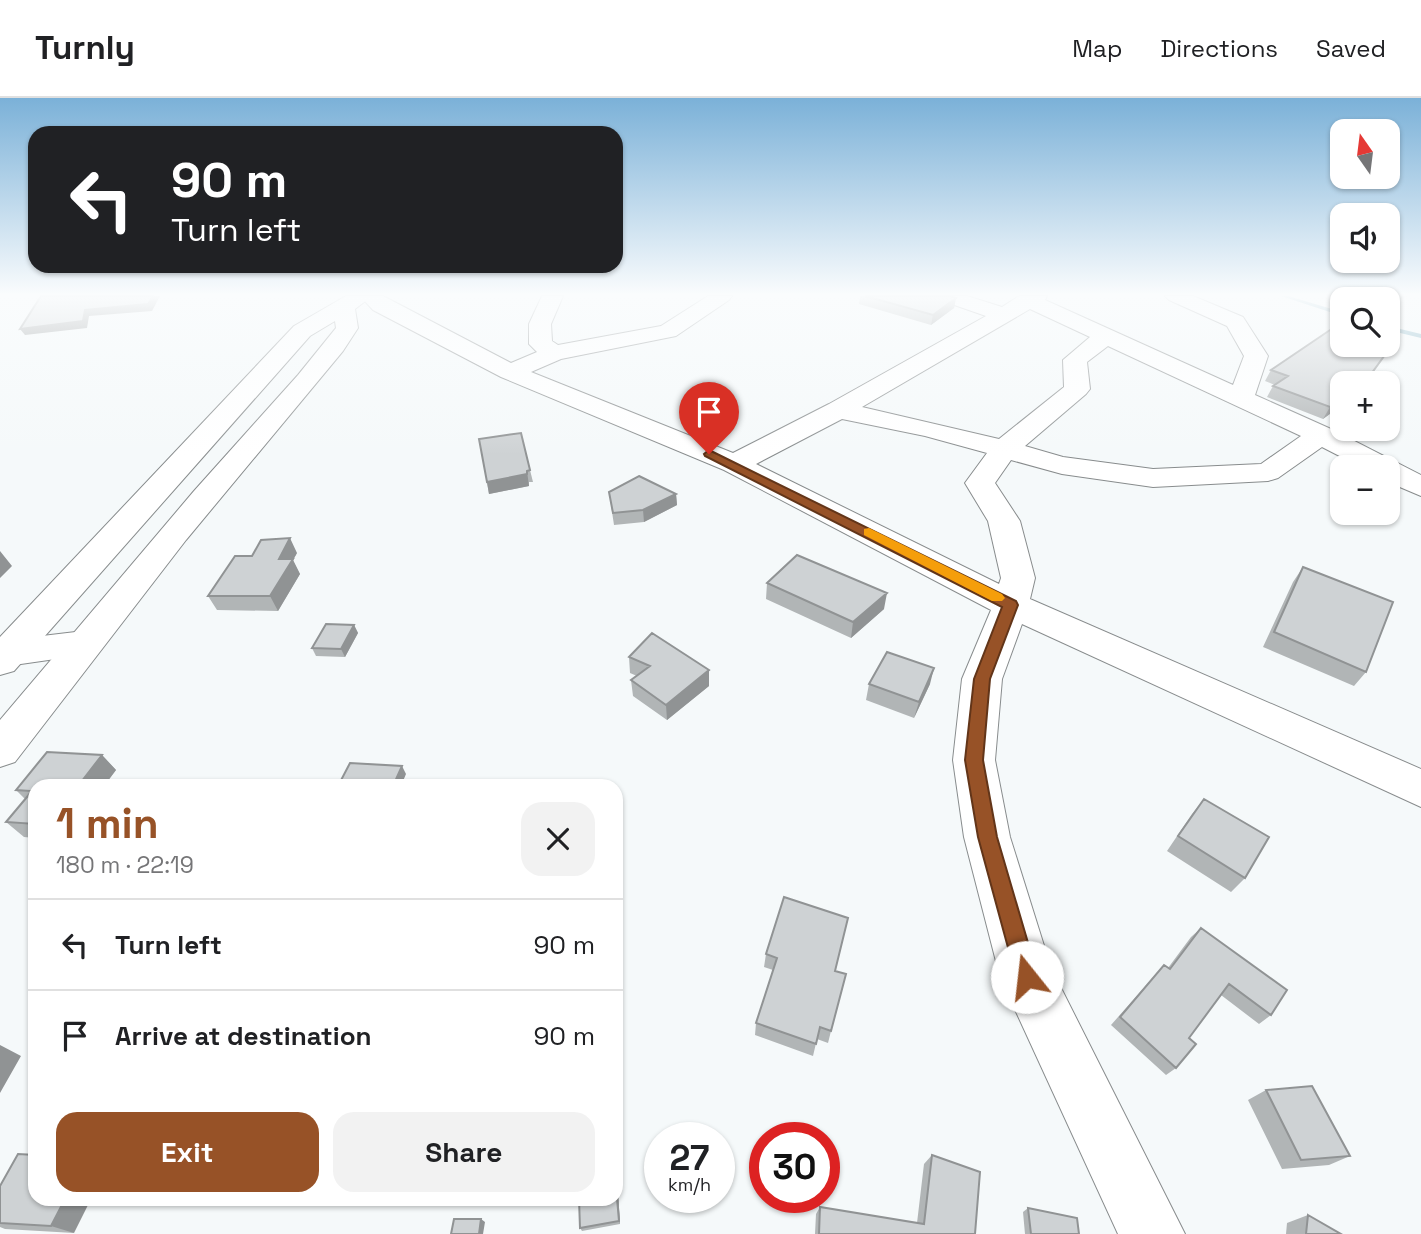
<!DOCTYPE html>
<html lang="en">
<head>
<meta charset="utf-8">
<style>
	:root { --surface:#fff; --page:#f2f2f2; --text:#202124; --muted:#757577; --line:#e0e0e0; --accent:#975227 }
	body { margin:0; font-family:"Space Grotesk",sans-serif; background:var(--page); color:var(--text); height:100vh; display:flex; flex-direction:column; font-size:26px; white-space:nowrap }
	* { box-sizing:border-box; margin:0 }
	p { font-size:23px; color:var(--muted) }
	.icon { flex:none; width:38px; height:38px; fill:none; stroke:currentColor; stroke-width:2; stroke-linecap:round; stroke-linejoin:round }
	.map { position:relative; flex:1; overflow:hidden }
	.panel { position:absolute; left:28px; top:681px; width:595px; height:427px; display:flex; flex-direction:column; background:var(--surface); border-radius:21px; box-shadow:0 2px 5px #0004 }
	.panel>* { flex:none }
	.guide { position:absolute; left:28px; top:28px; width:595px; height:147px; border-radius:21px; box-shadow:0 2px 5px #0004; background:#202124; color:#fff; overflow:hidden }
	.needle { width:46px; rotate:346deg }
	.controls { position:absolute; left:1330px; top:21px; display:grid; gap:14px }
	.controls a { display:grid; place-items:center; width:70px; height:70px; border-radius:14px; background:var(--surface); box-shadow:0 2px 5px #0004; font-size:35px }
	.speed { position:absolute; left:644px; top:1024px; display:flex; gap:14px; font-size:35px; font-weight:700; text-align:center }
	.speed>* { display:grid; place-content:center; width:91px; height:91px; border-radius:50%; background:var(--surface); box-shadow:0 2px 5px #0004; line-height:1 }
	.speed small { font-size:18px; font-weight:400 }
	.speed .limit { border:10px solid #d22; background:#fff; color:#111 }
	.pin { position:absolute; display:grid; place-items:center; width:60px; height:60px; color:#fff; margin:-72px -30px; border-radius:50% 50% 50% 0; rotate:-45deg; box-shadow:0 0 7px #0007 }
	.pin .icon { rotate:45deg }
	.me { position:absolute; width:77px; margin:-38px; rotate:344deg; stroke-linejoin:round; filter:drop-shadow(0 0 5px #0008) }
	.turn { display:flex; align-items:center; gap:24px; height:147px; padding:0 28px; font-size:32px }
	.turn .icon { width:91px; height:91px; stroke-width:2.5 }
	.turn b { display:block; font-size:49px; line-height:60px }
	.round { display:grid; place-items:center; flex:none; width:74px; height:74px; border-radius:21px; background:var(--page) }
	.head { display:flex; align-items:center; justify-content:space-between; height:119px; padding:0 28px }
	h1 { font-size:42px; font-weight:700; line-height:52px; color:var(--accent) }
	.primary-button { display:flex; gap:14px; margin-top:auto; padding:14px 28px }
	.primary-button a { flex:1; height:80px; border-radius:21px; background:var(--accent); color:#fff; font-size:28px; font-weight:700; line-height:80px; text-align:center }
	.primary-button a+a { background:var(--page); color:var(--text) }
	ul { padding:0; list-style:none }
	li { display:flex; align-items:center; gap:21px; height:91px; padding:0 28px; border-top:2px solid var(--line) }
	li div { flex:1 }
	li b { display:block; font-size:26px }
	li em { font-style:normal }
	header { display:flex; align-items:center; gap:42px; box-sizing:border-box; height:98px; padding:0 35px; background:var(--surface); border-bottom:2px solid var(--line) }
	header strong { font-size:33px }
	nav { display:flex; gap:38px; margin-inline-start:auto; font-size:24px }
	.map>svg:first-child { display:block }
</style>
</head>
<body>
<header>
<strong>Turnly</strong>
<nav><a>Map</a><a>Directions</a><a>Saved</a></nav>
</header>
<div class="map">
<svg width="1421" height="1136" viewBox="0 0 1421 1136">
	<rect width="100%" height="100%" fill="#f5f9fa"/>
	<g fill="none" stroke-linecap="round" stroke-linejoin="round">
		<path fill="#78acbf" fill-rule="evenodd" d="M1281 198H1288L1342 214V218Z
			M1388 228 1421 236V240L1388 232Z"/>
		<defs>
			<path id="minor" d="M360 198H383L511 265 537 254 529 246V226L542 198H563L551 226 552 243 558 247 661 228 708 198H732L729 202 676 238 561 261 531 274 733 355 829 306 986 218 940 202 937 198H967L1002 209 1019 198H1047L1045 202 1233 287 1244 258 1227 228 1169 202 1165 198H1193L1243 219 1268 258 1255 297 1331 331 1421 377V398L1388 384V369H1361L1322 349 1278 380 1268 383 1153 389 1062 376 1011 362 995 385 1020 423 1035 480 1030 501 1421 671V709L1022 526 1002 581 995 662 1010 739 1051 870 1185 1136H1118L1000 879 964 739 953 662 962 581 991 512 724 372 501 279 373 212ZM1030 211 1090 239 1063 262 1064 289 999 341 862 309ZM1108 248 1301 338 1261 366 1153 371 1063 359 1025 348 1086 296 1090 291 1087 264ZM842 321 925 338 987 355 965 385 988 423 1001 480 999 486 756 366Z
				M84 533 97 537 103 546 97 555 0 569V543Z"/>
			<path id="major" d="M346 198H372L355 211 358 230 343 253 186 442 15 664 0 669V622L194 393 298 277 336 230 335 223 310 238 14 573 0 577V539L294 228Z"/>
		</defs>
		<use href="#minor" stroke="#888c8d" stroke-width="2"/>
		<use href="#major" stroke="#888c8d" stroke-width="2"/>
		<use href="#minor" fill="#fff" fill-rule="evenodd"/>
		<use href="#major" fill="#fff" fill-rule="evenodd"/>
	</g>
	<path fill="#b1b5b6" d="M860 198H950L956 200 954 210 931 227 859 206Z
		M1384 198H1407L1399 202Z
		M1385 258 1365 285H1342V307L1323 321 1267 299 1273 288 1275 287 1265 283 1271 272Z
		M479 341 530 372 533 384H529V388L489 396Z
		M609 394 676 396 677 407 644 424 614 427Z
		M297 455 293 462 300 476 278 513 217 512 208 498Z
		M1303 469 1366 574 1354 588 1263 549 1293 484Z
		M767 485 884 511 851 540 766 501Z
		M354 527 358 535 345 559 316 558 312 550Z
		M629 559 709 588 667 622 633 598 631 582 637 578 630 575Z
		M869 586H930L914 620 866 602Z
		M47 654 102 657 116 672 104 688H35V740L24 739 6 724 25 701 16 692Z
		M1204 701 1245 780 1231 794 1167 753 1192 716Z
		M1201 830 1271 917 1259 926 1221 897 1189 940 1176 970 1166 977 1111 927 1164 867 1168 870 1191 839Z
		M766 856 835 873 831 933 828 945 817 941 813 958 755 937 756 925 773 872 764 869Z
		M1266 992 1350 1058 1329 1067 1282 1071 1248 1002Z
		M932 1057 975 1136H815L816 1116 820 1109 917 1125 924 1066Z
		M0 1088 74 1135 5 1131 0 1129Z
		M617 1089 618 1093 620 1126 582 1133 580 1130Z
		M1028 1110 1079 1136H1025L1023 1114Z
		M1308 1117 1341 1136H1286L1287 1125Z"/>
	<path fill="#909394" d="M153 198H160L152 213 89 218 87 230 25 237 20 231 85 212Z
		M956 200 954 210 931 227 933 217Z
		M1342 301V307L1323 321 1330 309Z
		M527 373 529 388 489 396 487 384Z
		M676 396 677 407 644 424 643 412Z
		M290 440 297 455 293 462 300 476 278 513 270 498 279 461Z
		M0 453 12 468 0 480Z
		M887 495 884 511 851 540 853 524Z
		M354 527 358 535 345 559 341 551Z
		M934 570 930 586 914 620 919 604Z
		M709 572V588L667 622 666 607Z
		M102 657 116 672 104 688H78Z
		M402 668 406 676 401 688H393Z
		M0 947 21 958 0 995Z
		M617 1089 618 1093 620 1126 619 1123Z
		M65 1101H91L74 1135 51 1128Z
		M481 1121 485 1124 483 1136H479Z"/>
	<path fill="#ced2d4" stroke="#909394" stroke-width="2" d="M41 198H153L148 206 85 212 83 223 20 231Z
		M865 198H950L956 200 933 217Z
		M1333 230 1342 233V247L1388 246 1392 247 1366 283 1363 285H1342V301L1330 309 1273 288 1288 278 1271 272Z
		M521 335 530 372 527 373V376L487 384 479 341Z
		M639 378 676 396 643 412 613 415 609 394Z
		M290 440 279 461H293L270 498H208L235 458H252L261 442Z
		M797 457 887 495 853 524 767 485Z
		M1303 469 1393 504 1366 574 1274 534Z
		M326 526 354 527 341 551 312 550Z
		M652 535 709 572 666 607 631 582 650 568 629 559Z
		M887 554 934 570 919 604 869 586Z
		M47 654 102 657 78 688H35V726L6 724 32 693 16 692Z
		M350 665 402 668 393 688H338Z
		M1204 701 1269 739 1245 780 1178 738Z
		M784 799 848 820 835 873 846 876 831 933 820 929 816 946 756 925 777 860 766 856Z
		M1201 830 1287 892 1271 917 1229 886 1189 940 1196 946 1176 970 1120 919 1164 867 1170 871Z
		M1312 988 1350 1058 1301 1062 1266 992Z
		M18 1056 35 1057V1101H65L51 1128 0 1125V1088Z
		M932 1057 980 1074 975 1136H819L820 1109 924 1126Z
		M616 1089 619 1123 580 1130 579 1101H616Z
		M1028 1110 1077 1120 1079 1136H1031Z
		M1308 1117 1341 1136H1306Z
		M454 1121H481L479 1136H451Z"/>
	<linearGradient id="sky" x2="0" y2="1"><stop stop-color="#7bb1d8"/><stop offset="0.55" stop-color="#fafcfd"/><stop offset="1" stop-color="#fafcfd" stop-opacity="0"/></linearGradient>
	<rect width="1421" height="357" fill="url(#sky)"/>
	<path fill="#975227" stroke="#623519" stroke-width="2" d="M709 352 1016 503 1018 507 990 581 983 662 997 739 1038 879 1035 887 1027 890 1019 887 1016 879 978 739 965 662 974 581 1002 509 705 358 704 356Z"/>
	<path fill="#f59e0b" d="M869 430 1002 496 1005 500 1002 503H992L864 437V431Z"/>
</svg>
<div class="controls">
<a><svg class="needle" viewBox="-14 -14 28 28"><path d="M0-13l5 13h-10z" fill="#e53935"/><path d="M0 13l5-13h-10z" fill="#757577"/></svg></a>
<a><svg class="icon" aria-label="sound" viewBox="0 0 24 24"><path d="M4 9h4l5-4v14l-5-4H4zM17 9q2 3 0 6"/></svg></a>
<a><svg class="icon" aria-label="search" viewBox="0 0 24 24"><circle cx="10" cy="10" r="6"/><path d="M15 15l6 6"/></svg></a>
<a>+</a>
<a>−</a>
</div>
<div class="speed"><div>27<small>km/h</small></div><div class="limit">30</div></div>
<div class="pin" style="left:709px;top:356px;background:#d93025"><svg class="icon" aria-label="arrive" viewBox="0 0 24 24"><path d="M6 21V4h12l-3 4 3 4H6"/></svg></div>
<svg class="me" style="left:1027px;top:879px" viewBox="-20 -20 40 40"><circle r="19" fill="#fff"/><path d="M0-13L10 11 0 6-10 11z" fill="#975227"/></svg>
<div class="guide">
<div class="turn"><svg class="icon" aria-label="left" viewBox="0 0 24 24"><path d="M17 20v-9H6M10 6l-5 5 5 5"/></svg><div><b>90 m</b>Turn left</div></div>
</div>
<section class="panel">
<div class="head"><div><h1>1 min</h1><p>180 m · 22:19</p></div><a class="round"><svg class="icon" aria-label="close" viewBox="0 0 24 24"><path d="M6 6l12 12M18 6L6 18"/></svg></a></div>
<ul>
<li><svg class="icon" aria-label="left" viewBox="0 0 24 24"><path d="M17 20v-9H6M10 6l-5 5 5 5"/></svg><div><b>Turn left</b></div><em>90 m</em></li>
<li><svg class="icon" aria-label="arrive" viewBox="0 0 24 24"><path d="M6 21V4h12l-3 4 3 4H6"/></svg><div><b>Arrive at destination</b></div><em>90 m</em></li>
</ul>
<div class="primary-button"><a>Exit</a><a>Share</a></div>
</section>
</div>
</body>
</html>
